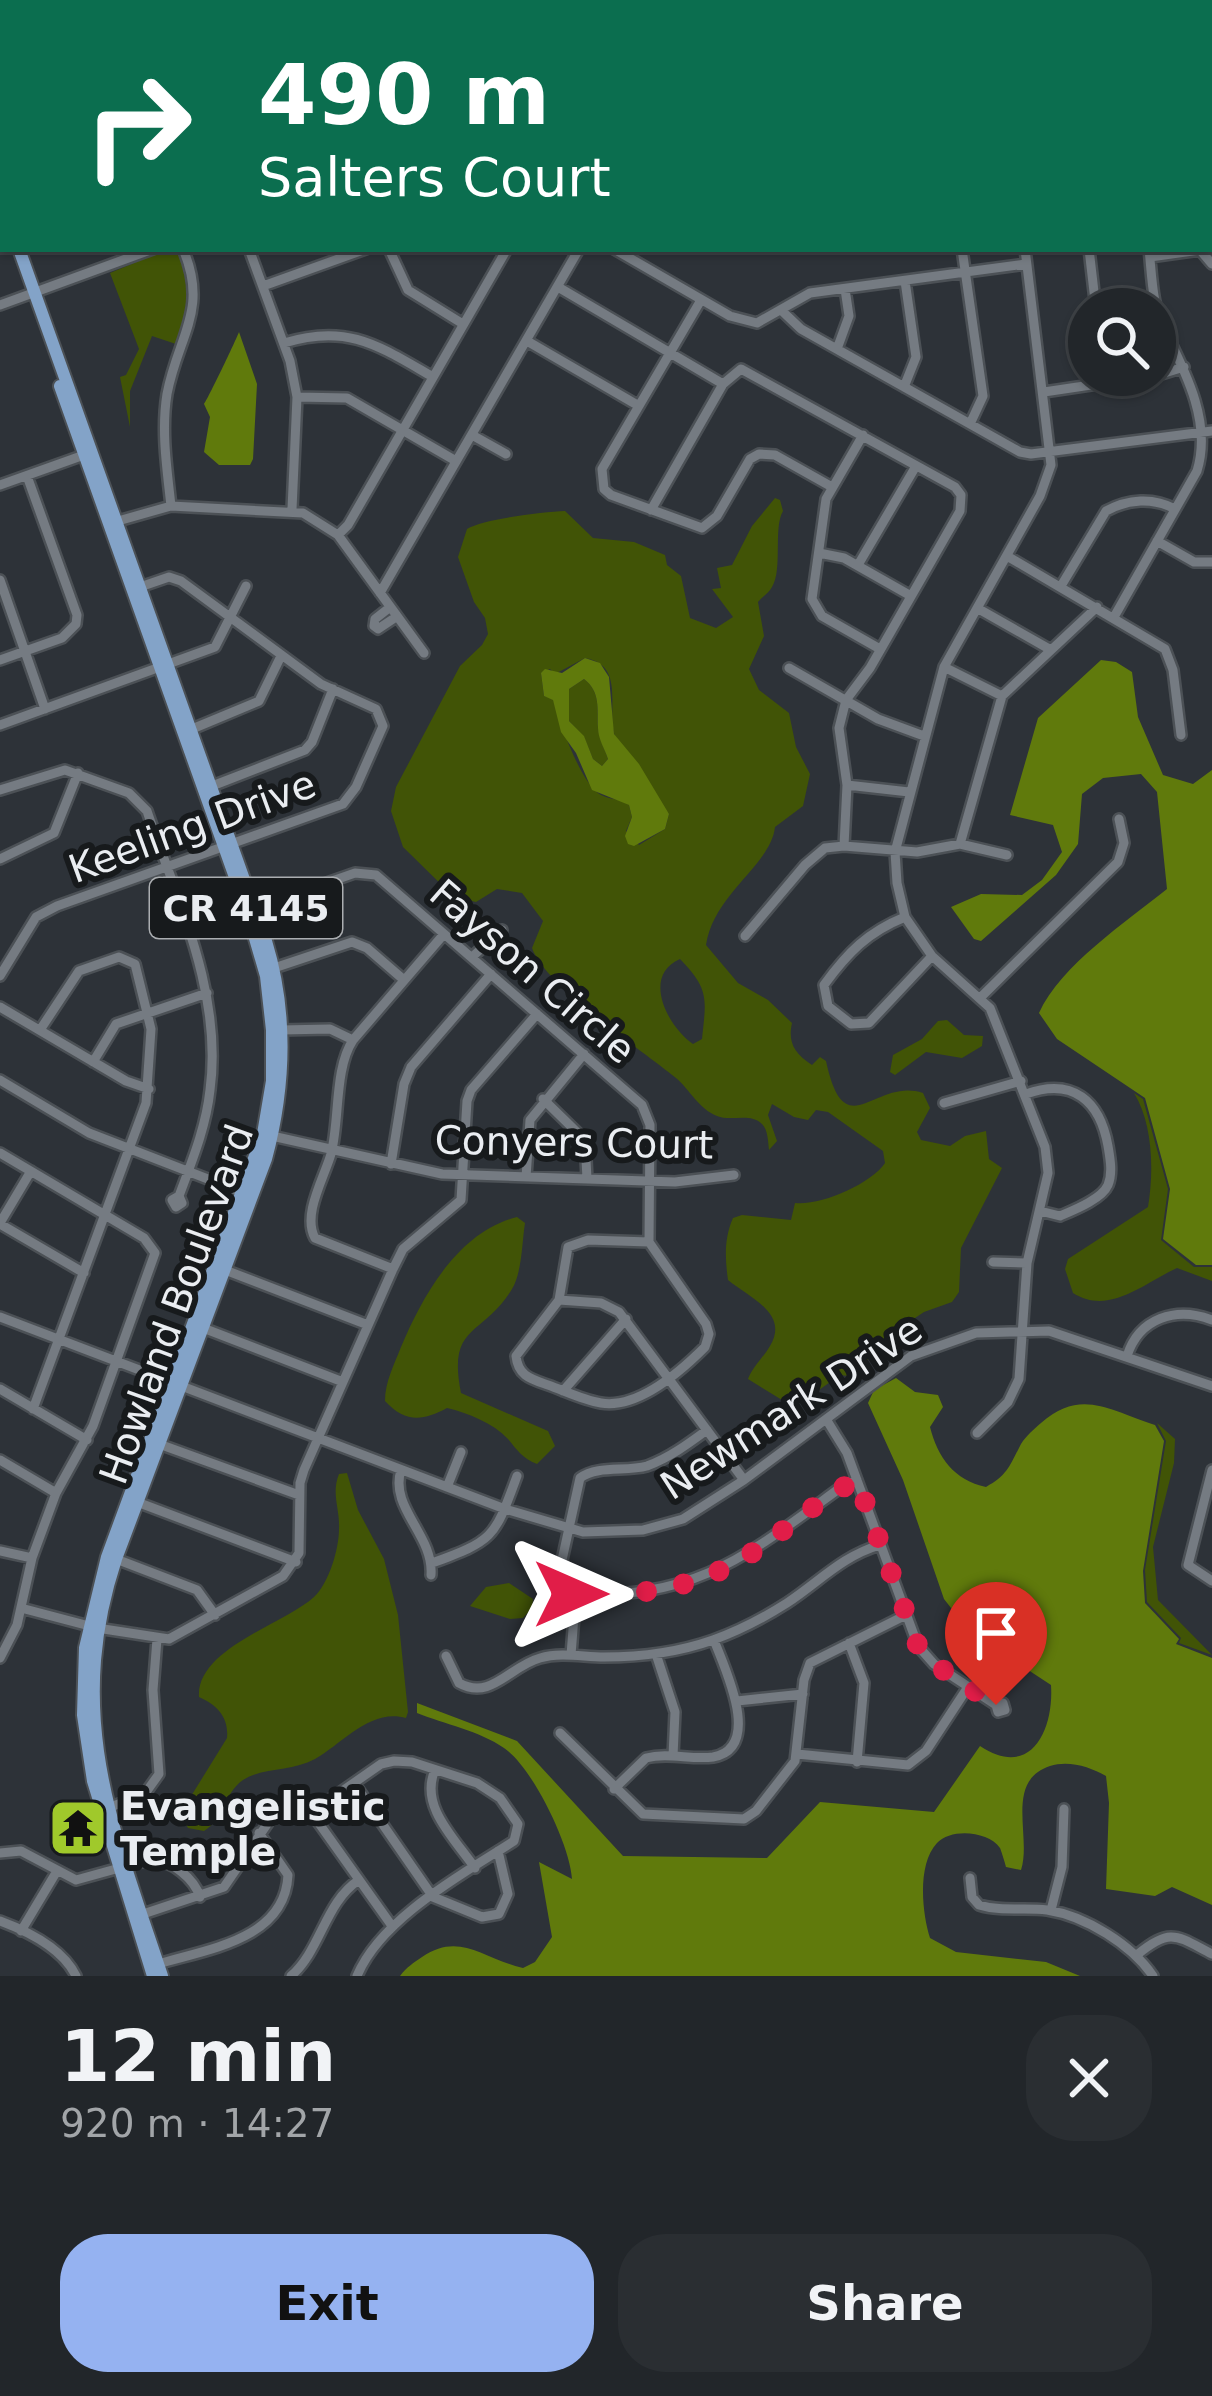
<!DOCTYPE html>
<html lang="en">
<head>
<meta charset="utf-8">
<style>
	:root { --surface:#22262a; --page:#2a2e32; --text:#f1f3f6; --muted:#a2a5a8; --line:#3f4347; --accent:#95b2f1 }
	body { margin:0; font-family:"DejaVu Sans",sans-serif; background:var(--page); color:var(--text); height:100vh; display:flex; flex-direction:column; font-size:45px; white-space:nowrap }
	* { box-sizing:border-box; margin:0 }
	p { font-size:39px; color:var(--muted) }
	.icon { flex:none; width:66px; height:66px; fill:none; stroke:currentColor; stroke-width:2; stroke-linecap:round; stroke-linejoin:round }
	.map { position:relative; height:1976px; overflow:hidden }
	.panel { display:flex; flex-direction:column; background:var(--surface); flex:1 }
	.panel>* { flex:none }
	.banner { position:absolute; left:0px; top:0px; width:1212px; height:252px; box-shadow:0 3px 9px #0004,0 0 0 3px var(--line); background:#0b6e4f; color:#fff; overflow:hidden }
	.controls { position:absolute; left:1068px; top:288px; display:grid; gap:24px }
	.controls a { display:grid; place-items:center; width:108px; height:108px; border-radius:50%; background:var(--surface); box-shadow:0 3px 9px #0004,0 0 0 3px var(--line); font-size:60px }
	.pin { position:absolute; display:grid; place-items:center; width:102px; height:102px; color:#fff; margin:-123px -51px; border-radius:50% 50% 50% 0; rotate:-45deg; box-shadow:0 0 12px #0007 }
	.pin .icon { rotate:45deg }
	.me { position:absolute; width:132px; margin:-66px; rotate:90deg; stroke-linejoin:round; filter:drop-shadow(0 0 9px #0008) }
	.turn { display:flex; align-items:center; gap:42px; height:252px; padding:0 60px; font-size:54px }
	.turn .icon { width:156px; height:156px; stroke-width:2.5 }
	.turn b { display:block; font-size:84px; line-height:102px }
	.round { display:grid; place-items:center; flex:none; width:126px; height:126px; border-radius:48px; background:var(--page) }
	.head { display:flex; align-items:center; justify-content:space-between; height:204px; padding:0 60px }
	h1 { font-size:72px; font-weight:700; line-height:90px }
	.primary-button { display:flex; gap:24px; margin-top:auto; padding:24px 60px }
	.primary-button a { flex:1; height:138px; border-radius:48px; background:var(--accent); color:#111; font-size:48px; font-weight:700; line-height:138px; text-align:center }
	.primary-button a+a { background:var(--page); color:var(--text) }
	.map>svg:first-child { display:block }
</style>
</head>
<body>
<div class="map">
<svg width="1212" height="1976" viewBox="0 0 1212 1976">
	<rect width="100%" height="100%" fill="#2d3238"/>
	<path fill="#415406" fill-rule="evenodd" d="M168 249H176C191 282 189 311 176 344L152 336 130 391V427L120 377 126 375 139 349 110 273Z
		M775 498 780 500 783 511C773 528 783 570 772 587 769 593 763 596 758 602L764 636 749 669 759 690 789 713 796 747 810 774 803 806 775 827C771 865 714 893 706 945L738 983 768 1000 792 1023C788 1041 793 1053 812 1065L820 1057 826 1061C845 1149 874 1077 923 1093L930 1108 917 1132 921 1140 950 1146 965 1136 986 1131 989 1159 1002 1168 961 1248 959 1292 952 1302 924 1312 870 1348 866 1371 857 1377 840 1375 819 1390 782 1400 748 1379C753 1366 763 1358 770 1346 790 1313 748 1297 728 1280 725 1259 724 1238 733 1218L742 1215 791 1220 795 1203C820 1206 871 1184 885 1163L883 1151 828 1112 816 1110 808 1120 794 1117 772 1104 768 1115 777 1141 769 1150C768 1141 768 1130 762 1124 750 1112 731 1122 717 1116 699 1109 690 1090 676 1078 642 1050 545 986 532 948L543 921 522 893 497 889 476 902 454 897 403 847 391 811 396 787 460 666 482 645 488 634 485 618 474 602 458 557 467 529C483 519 543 512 565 511L593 538 634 542 665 555 667 565 681 576 690 618 716 628 733 617 712 589 721 588 717 568 732 565 752 526ZM585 658C629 666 603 715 617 741 631 766 651 792 669 814L665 829 639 845 626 831 632 817 629 805C619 798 611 800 601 795 581 785 559 720 553 699L544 696 541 673 550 669 555 674ZM680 959C710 990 706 999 702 1039L693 1044C668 1027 641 976 680 959Z
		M584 679C601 692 597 709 598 728 599 739 605 749 608 759L602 766 593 759 584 737 569 721V689Z
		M947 1020 964 1035 983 1036 982 1046 962 1058 926 1052 895 1075 890 1072 893 1055 922 1039 938 1021Z
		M1134 1093 1143 1099 1168 1189 1161 1240 1194 1267H1212V1281L1177 1268C1144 1283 1109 1316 1073 1293L1065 1269 1068 1259 1148 1207C1154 1171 1153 1124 1134 1093Z
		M517 1217 525 1223C522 1242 522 1273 512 1289 483 1337 447 1323 461 1393L548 1431 555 1446 537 1464C522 1458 518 1451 508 1439 493 1423 468 1413 447 1408 423 1421 405 1423 385 1401 385 1382 394 1365 401 1347 423 1295 458 1232 517 1217Z
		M1157 1423 1175 1439 1174 1463 1153 1547 1158 1600 1212 1655 1179 1643 1181 1638 1147 1602 1145 1570 1166 1441Z
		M347 1473 358 1510 384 1559 398 1615 408 1712 406 1718C371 1708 343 1743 315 1759 291 1772 263 1767 243 1780 224 1793 224 1819 204 1831L188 1828 180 1814 227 1738C229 1717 217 1705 199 1697 196 1649 284 1624 314 1597 329 1583 339 1549 339 1529 340 1508 331 1494 339 1474Z
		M509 1583 533 1599 532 1608 523 1618 510 1619 470 1606 486 1587Z"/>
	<path fill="#607a0c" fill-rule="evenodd" d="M239 332 257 384 253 459 250 465H219L204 452 210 417 204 404C207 401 236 340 239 332Z
		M585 658 600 663 609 677 614 734 639 764 669 814 665 829 634 846 628 844 625 836 632 817 629 805 592 790 576 753 561 732 553 700 544 696 541 673 545 669 562 673ZM584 679C601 692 597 709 598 728 598 739 605 749 608 759L602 766 593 759 584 736 569 721V689Z
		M1101 660 1116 662 1132 672 1138 717 1163 775 1193 784 1212 770V1265H1196L1163 1239 1170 1189 1145 1098 1057 1039 1039 1013C1061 965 1126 922 1167 889L1157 792 1141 774 1103 778 1082 794 1078 844 1056 875 981 941 974 939 951 907 981 894 1022 895 1042 880 1062 852 1053 825 1010 815 1038 718Z
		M896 1378 915 1392 938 1395 943 1407 930 1427C938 1458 954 1480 986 1487 1008 1475 1010 1465 1021 1444 1026 1436 1034 1429 1041 1423 1081 1388 1109 1410 1155 1425L1164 1441 1143 1571 1145 1603 1179 1639 1176 1644 1212 1658V1905L1172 1887 1155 1896 1106 1889 1109 1803 1106 1776C1090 1767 1069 1760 1050 1766 1004 1781 1032 1837 1021 1870L1006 1867C1006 1866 1001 1850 1000 1848 988 1831 951 1828 937 1843 917 1864 922 1913 930 1938L956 1952 1046 1962 1080 1976H400C407 1967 413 1963 422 1957 460 1931 483 1959 523 1968L535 1962 552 1937 539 1862 572 1879C570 1845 533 1768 504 1748 480 1731 444 1724 417 1713V1703L517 1741 623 1856 767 1858 820 1802 934 1812 980 1746C1031 1780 1054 1730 1051 1685L969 1631 944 1599 903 1480 868 1403 874 1390Z"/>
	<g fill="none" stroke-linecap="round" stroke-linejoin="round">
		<defs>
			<path id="minor" d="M271 0 276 3
				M393 0 398 3
				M586 0 587 2
				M930 0V3
				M992 0V3
				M1055 0V3
				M1142 0 1148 3
				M172 3 174 0
				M246 3 248 0
				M507 3 509 0
				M1109 3 1111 0
				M0 22 3 24
				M0 96 3 95
				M1209 145 1212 144
				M249 249 290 361 297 397 292 509
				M389 249 408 290 463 324
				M614 249 730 316 757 323 810 293 1026 264
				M962 249 983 396 970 424
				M1089 249 1096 309
				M1150 257 1200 250 1212 264
				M263 286 366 249
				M558 287 723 384
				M701 300 602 469 604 489 611 495 702 528 717 516 750 459 759 454 775 455 832 487
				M0 305 153 249
				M781 310 801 329 1020 452 1031 454 1212 431
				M527 341 639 406
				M284 343C348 323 379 346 433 377
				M837 349 849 316 845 289
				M904 387 916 357 905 281
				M1044 392 1158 375 1184 367
				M297 397 347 398 456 461
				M472 435 506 454
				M863 435 826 499 812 599 822 616 880 649
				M0 485 84 455
				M171 506C167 469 161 431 167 394 178 336 209 310 183 249
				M651 510 723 384 741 369 955 487 961 495 960 511 870 668 846 700 839 728 847 785 844 846
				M118 521 171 506 303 513 338 535 424 653
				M338 535 348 525 507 249
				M1157 541 1194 562H1212
				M819 553 844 558 911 596
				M1007 556 1165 649 1173 670 1181 735
				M858 565 916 466
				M0 580 45 709
				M1061 586 1106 511C1128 499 1153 497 1175 509
				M380 593 579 249
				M389 608 375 619 374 626 378 629 396 617
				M977 608 1051 650
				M1114 617 1197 471C1212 423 1186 373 1165 331 1152 307 1152 276 1149 249
				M0 660 62 638 76 624 77 615 27 476
				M944 667 1002 696
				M789 668 878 719 924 736
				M0 725 215 647 246 586
				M192 729 259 701 281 656
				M847 785 909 792
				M212 786 305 750 312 742 333 689
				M0 790 65 770 129 793 147 811C177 900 223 993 210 1090 206 1127 192 1161 179 1196L182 1203 176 1207 172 1200 179 1196
				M960 844 1002 696 1097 607
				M0 859 54 833 78 773
				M255 908 355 873 376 875 642 1105 650 1125 649 1242 706 1324 709 1334 705 1347C681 1371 638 1409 601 1403 583 1400 565 1391 548 1385 531 1379 518 1376 516 1356L559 1300 568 1247 588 1240 649 1242
				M905 917C868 932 848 952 824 985L828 1006 851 1024 869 1023 932 956
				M745 936 805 865 825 848 844 846 917 852 960 844 1007 855
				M472 957 502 930
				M274 968 352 942 367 948 404 980
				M0 976 36 917 57 906 343 804 356 787 383 726 376 709 321 684 181 581 169 577 140 587
				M981 997 1118 862 1124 843 1119 819
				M0 1007 126 1081 149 1089
				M281 1030 330 1029 353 1040
				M93 1062 116 1024 207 993
				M0 1080 89 1133 244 1193
				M1026 1094C1073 1077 1100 1101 1108 1146 1110 1158 1113 1173 1108 1185 1102 1199 1074 1210 1060 1216L1040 1211
				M543 1099 585 1140 587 1179
				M944 1103 1021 1081
				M272 1136 442 1174 675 1182 734 1175
				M0 1153 144 1238 155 1253 93 1426 56 1493 32 1558 17 1625 0 1658
				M391 1164 404 1084 411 1067 491 974
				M526 1177 530 1120 584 1054
				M0 1223 31 1171
				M0 1224 84 1273
				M993 1262 1027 1263
				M393 1269 315 1238C302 1215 324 1178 331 1154 340 1119 334 1069 353 1040L444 934
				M225 1270 368 1325
				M559 1300 601 1303 619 1312 744 1480
				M0 1317 505 1509 583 1532 643 1530 683 1519 744 1480 911 1356 976 1333 1049 1331 1212 1386
				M203 1328 343 1382
				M1127 1356C1139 1318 1176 1306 1212 1320
				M0 1389 87 1440
				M563 1391 626 1319
				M33 1409 146 1103 151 1029 135 964 119 957 79 971 40 1030
				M826 1419 847 1453 918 1646 934 1664 996 1705 998 1712 1005 1710 1003 1703 996 1705
				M977 1433 1008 1402 1019 1379 1027 1263 1048 1173 1045 1147 990 1008 932 956 905 917 897 883 895 852 944 667 1040 496 1051 465 1025 249
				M159 1444 299 1495
				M0 1460 56 1493
				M401 1470C389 1508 434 1535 431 1575
				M1212 1470 1188 1565 1212 1581
				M447 1487 461 1452
				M137 1502 296 1562
				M0 1551 32 1558
				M116 1559 197 1590 215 1615
				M432 1563C495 1540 494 1538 517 1476
				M571 1594C695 1600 744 1558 840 1488L857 1480
				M21 1608 97 1628 169 1639 283 1576 299 1553 300 1483 304 1470 393 1269 403 1249 461 1200 467 1101 471 1090 537 1014
				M849 1643 864 1683 857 1762
				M656 1654 675 1712 673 1756
				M571 1655 574 1616 562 1560 580 1478C598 1465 625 1472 647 1466 669 1458 688 1444 707 1430
				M446 1656 459 1683C491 1701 510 1666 540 1658 561 1652 583 1657 604 1657 641 1657 679 1652 713 1640 738 1631 765 1617 787 1603 819 1582 842 1556 880 1545
				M737 1701 803 1694
				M560 1733 643 1814 744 1819 756 1811 795 1761 804 1680 810 1663 906 1615
				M797 1754 908 1765 926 1751 968 1687
				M435 1770C419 1806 455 1839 475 1868
				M354 1783 433 1897 482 1917 499 1914 508 1894 498 1851
				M614 1789 646 1758C668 1752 691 1760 713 1757 764 1748 724 1667 714 1640
				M110 1807 144 1795 159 1774 153 1690 157 1639
				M308 1808 392 1926
				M0 1853 21 1851 76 1880 152 1859C172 1861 194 1878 200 1897
				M970 1878 972 1897 979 1905C1001 1912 1025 1907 1047 1910 1086 1916 1132 1945 1153 1976
				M1051 1910 1062 1867 1064 1809
				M143 1914 224 1887 270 1820 325 1803 381 1764 394 1761 412 1762 477 1783 500 1798 518 1824 514 1841C463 1874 381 1918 357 1976
				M0 1921C27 1931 63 1949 76 1976
				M21 1931 57 1871
				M1138 1954C1171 1927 1177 1936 1212 1954
				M158 1964C207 1949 285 1940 288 1875L259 1833
				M291 1976C321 1950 325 1902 359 1880"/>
			<path id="major" d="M0 194 3 202
				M0 215 3 223
				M19 249 266 941C288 1013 285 1088 266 1159L116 1559C64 1716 113 1828 162 1976
				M60 386 247 911 266 976 272 1030V1081L263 1134 107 1557 85 1648 83 1715 93 1781 153 1976"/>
		</defs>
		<use href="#minor" stroke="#4c5156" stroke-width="14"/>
		<use href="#major" stroke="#4c5156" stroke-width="16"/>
		<use href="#minor" stroke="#757b82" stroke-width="9"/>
		<use href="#major" stroke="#83a3c8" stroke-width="12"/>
	</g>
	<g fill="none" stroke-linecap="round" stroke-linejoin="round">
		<path stroke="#e11d48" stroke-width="21" stroke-dasharray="0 37.8" d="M571 1594C634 1597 695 1590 750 1554 786 1531 818 1499 857 1480L918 1646 934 1664 996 1705"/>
	</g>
	<defs>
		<symbol id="temple-square" viewBox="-11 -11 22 22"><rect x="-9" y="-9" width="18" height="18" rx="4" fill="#a0c92b" stroke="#171a1c"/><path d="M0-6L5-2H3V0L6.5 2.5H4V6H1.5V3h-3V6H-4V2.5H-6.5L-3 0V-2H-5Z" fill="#111"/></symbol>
	</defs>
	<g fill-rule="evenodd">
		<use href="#temple-square" x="45" y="1795" width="66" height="66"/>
	</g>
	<g text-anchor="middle" stroke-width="12" stroke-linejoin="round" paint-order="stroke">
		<rect fill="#171a1c" stroke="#abaeb1" stroke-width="3" x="150" y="878" width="192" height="60" rx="9"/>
		<g font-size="36" font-weight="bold" fill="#eaedf1">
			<text x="246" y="921">CR 4145</text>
		</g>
		<g font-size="39" fill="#eaedf1" stroke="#171a1c">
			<text transform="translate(192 826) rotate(-20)" y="14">Keeling Drive</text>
			<text transform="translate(533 971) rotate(41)" y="14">Fayson Circle</text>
			<text transform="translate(574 1142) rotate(1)" y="14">Conyers Court</text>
			<text transform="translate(176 1304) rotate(-70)" y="14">Howland Boulevard</text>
			<text transform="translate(791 1407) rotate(-33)" y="14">Newmark Drive</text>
		</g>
		<g font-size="39" font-weight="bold" fill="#eaedf1" stroke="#171a1c" text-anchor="start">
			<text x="120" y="1820">Evangelistic<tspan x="120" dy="45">Temple</tspan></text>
		</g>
	</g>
</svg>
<div class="controls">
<a><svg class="icon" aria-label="search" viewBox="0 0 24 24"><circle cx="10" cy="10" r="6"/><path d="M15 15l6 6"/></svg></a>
</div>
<div class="pin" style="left:996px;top:1705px;background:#d93025"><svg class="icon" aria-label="arrive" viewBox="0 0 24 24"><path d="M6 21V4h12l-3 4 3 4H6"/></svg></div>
<svg class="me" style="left:571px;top:1594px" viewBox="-20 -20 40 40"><path d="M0-17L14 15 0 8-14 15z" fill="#e11d48" stroke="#fff" stroke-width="4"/></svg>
<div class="banner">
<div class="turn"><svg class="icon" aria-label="right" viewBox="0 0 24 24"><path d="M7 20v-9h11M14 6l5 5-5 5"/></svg><div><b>490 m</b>Salters Court</div></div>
</div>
</div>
<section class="panel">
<div class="head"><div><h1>12 min</h1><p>920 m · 14:27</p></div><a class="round"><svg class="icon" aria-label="close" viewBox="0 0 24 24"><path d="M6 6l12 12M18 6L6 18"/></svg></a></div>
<div class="primary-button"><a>Exit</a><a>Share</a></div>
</section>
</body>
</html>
